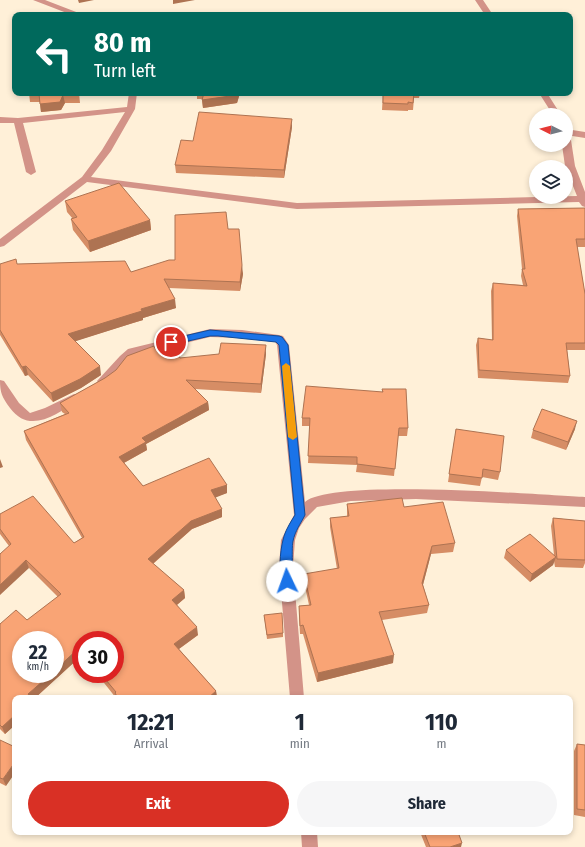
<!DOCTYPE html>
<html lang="en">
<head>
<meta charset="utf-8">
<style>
	:root { --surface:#fff; --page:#f6f6f7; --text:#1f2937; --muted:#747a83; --accent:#d93025 }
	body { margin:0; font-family:"Fira Sans Condensed",sans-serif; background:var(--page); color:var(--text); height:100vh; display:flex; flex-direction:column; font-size:15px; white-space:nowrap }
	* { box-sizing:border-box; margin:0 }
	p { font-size:13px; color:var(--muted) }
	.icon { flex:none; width:22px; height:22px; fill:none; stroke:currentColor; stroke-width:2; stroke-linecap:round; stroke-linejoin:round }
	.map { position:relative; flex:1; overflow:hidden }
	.sheet { position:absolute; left:12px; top:695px; width:561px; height:140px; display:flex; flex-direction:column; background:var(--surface); border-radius:8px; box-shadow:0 2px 6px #0003 }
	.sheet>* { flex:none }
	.guide { position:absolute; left:12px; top:12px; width:561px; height:84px; border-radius:8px; box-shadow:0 2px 6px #0003; background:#00695c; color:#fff; overflow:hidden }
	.needle { width:26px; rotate:276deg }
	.tools { position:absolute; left:529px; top:108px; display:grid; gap:8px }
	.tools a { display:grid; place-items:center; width:44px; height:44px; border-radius:50%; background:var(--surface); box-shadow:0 2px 6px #0003; font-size:20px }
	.speed { position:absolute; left:12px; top:631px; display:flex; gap:8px; font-size:20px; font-weight:700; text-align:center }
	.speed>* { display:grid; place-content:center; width:52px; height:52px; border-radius:50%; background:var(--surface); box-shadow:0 2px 6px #0003; line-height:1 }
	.speed small { font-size:10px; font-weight:400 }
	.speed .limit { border:6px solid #d22; background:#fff; color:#111 }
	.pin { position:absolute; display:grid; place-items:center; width:34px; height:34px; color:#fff; margin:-17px; border:2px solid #fff; border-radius:50%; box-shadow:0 1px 4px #0007 }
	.me { position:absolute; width:44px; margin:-22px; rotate:357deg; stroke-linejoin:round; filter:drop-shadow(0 0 3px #0008) }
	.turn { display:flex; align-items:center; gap:14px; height:84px; padding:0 16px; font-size:18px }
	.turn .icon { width:52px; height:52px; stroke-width:2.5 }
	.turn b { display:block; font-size:28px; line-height:34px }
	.eta { display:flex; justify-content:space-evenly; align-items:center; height:68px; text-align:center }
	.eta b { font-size:24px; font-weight:700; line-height:28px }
	.button { display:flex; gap:8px; margin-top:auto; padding:8px 16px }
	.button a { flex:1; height:46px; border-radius:24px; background:var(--accent); color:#fff; font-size:16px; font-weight:700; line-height:46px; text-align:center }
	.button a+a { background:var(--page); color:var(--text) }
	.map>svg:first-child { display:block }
</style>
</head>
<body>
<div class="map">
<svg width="585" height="847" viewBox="0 0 585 847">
	<rect width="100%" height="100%" fill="#fff0d8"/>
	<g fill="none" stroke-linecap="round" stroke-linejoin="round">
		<path fill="#d39388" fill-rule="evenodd" d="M33 0H45L84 15H72Z
			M475 0H483L493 15H485Z
			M129 93H137L135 109 111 151 91 177 297 203 577 196 565 166 562 145H566V137L571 140 575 166 585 192V207L582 206 579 202 297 209 87 182 4 246 0 247V239L82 177 102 150 125 112 23 123 36 172 31 175 26 172 14 123H0V117L18 118 127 107Z
			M539 93H547L561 115H553Z
			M566 129 585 132V138L566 135Z
			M210 329 242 330 279 335 283 336 289 345 305 502C332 478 540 495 585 497V507L416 499 351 501 317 507 305 519 299 528 295 540 293 567 304 698H290L279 567 281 540 294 515 277 345 275 342 242 338 210 337 136 355C125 362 114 388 99 384L97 381 120 356 128 349Z
			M0 380 4 381 19 403 30 413 45 408 74 394 78 395 80 398 78 401C56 414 30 435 10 408 2 397 0 393 0 380Z
			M301 832H317L318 847H302Z"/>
	</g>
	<path fill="#d68d65" d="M29 93H79L80 103H65L61 110 41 112 40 102H30Z
		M197 93H240L237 103 203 108 202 99H197Z
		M383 93H420L419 98H414L413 110H408V111L382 110Z
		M292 127 284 178 176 173 175 165Z
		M65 201 150 220 151 230 90 252 73 230 71 219H73L67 212Z
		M585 208V247H577L585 294V350H567L570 376 568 383 478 378 476 345 478 338 492 340 491 291 493 283 523 285 521 276 522 269 517 216 518 209Z
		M228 229 243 274 240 291 169 288 176 308 143 318V320L133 323 75 341 101 375 81 388 53 402 28 375 25 376 0 335V264H18L131 272 175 260Z
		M156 350 180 358 266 354 261 393 195 389 208 402 209 410 146 444 147 450 124 463 143 486 227 485V493L215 497 222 517 192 529 153 564 184 590 185 598 177 605 198 635 179 649 216 691 217 698H116L97 674H115L81 640V656L35 698H15V725L5 734 0 729V624L27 620 58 597 29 568 9 546 0 534V514L74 543 82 538 26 440 24 431 65 414 62 412 60 403Z
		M382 389 408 428 407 436H398L394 476 356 472 357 465 308 463 310 426H302V418L382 392Z
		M456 429 500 472 498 480 482 477 480 486 448 482Z
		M575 429 566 450 531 438 533 430Z
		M347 504 404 507 455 543 453 552 431 554 423 585 429 605 427 613 382 620 393 663 317 682 303 634H300L299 615V606L309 605 304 582V574L337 569 330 527V518L347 517Z
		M553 518 585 521V563L583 568 555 567 554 561 553 565 530 582 504 558 506 550 554 555 551 526Z
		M264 615 283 633V637L267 639Z
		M0 740 6 786 0 783Z
		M577 744 585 745V817L574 815V751Z
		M420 832H458L461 847H426Z"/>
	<path fill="#ae7352" d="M78 0H94L79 3Z
		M173 0H195L173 4Z
		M238 93H240L237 103 203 108 202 100Z
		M63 95 65 103 61 110 41 112 40 104Z
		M292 119V127L284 178V170Z
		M150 220 151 230 90 252 88 241Z
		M242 265 243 274 240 291V282Z
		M175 299 176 308 143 318V320L133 323 70 343 68 334 141 309Z
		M266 345V354L261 393V384Z
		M26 366 28 375 25 376 22 367Z
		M100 366 101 375 81 388 53 402 51 393Z
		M208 402 209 410 146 444 147 450 120 465 119 457 142 438Z
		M577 421 575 429 566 450 568 442Z
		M0 459 3 467 0 468Z
		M227 485V493L212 499 211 490Z
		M222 509V517L192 529 149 567 148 559 191 521Z
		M432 546 431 554 421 592 422 583Z
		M556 557 553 565 530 582 532 574Z
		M26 560 29 568 0 595V585Z
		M184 590 185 598 173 608 172 600Z
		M197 627 198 635 176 651 174 644Z
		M79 648 81 654V656L35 698H29L28 694 51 674H55V670Z
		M394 655 393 663 317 682 318 673Z
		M216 691 217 698H208Z
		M15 715V725L5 734 2 727Z
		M15 762V773L6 786 3 779Z
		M462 843 461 847H450Z"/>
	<path fill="#f9a475" stroke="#ae7352" d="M39 13H50V15H39Z
		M29 93H79V95H63L60 102 40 104 39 94H29Z
		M204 93H238L237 95 202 100Z
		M383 93H414L413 103 408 102V104L383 103Z
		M199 112 292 119 284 170 175 165 181 140 193 141Z
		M119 183 150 220 88 241 71 219 77 217 65 201Z
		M585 208V239H576L585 294V343H566L570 376 479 370 478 338 493 340V283L527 286 522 269H525L518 209Z
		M226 212 228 229H239L242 265 240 282 164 279 175 299 141 309 142 311 132 314 68 334 100 366 80 379 51 393 26 366 22 367 0 330V264L16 259 17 264 125 261 131 272 169 260H175V215Z
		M221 343 266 345 261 384 186 380 208 402 142 438 146 442 119 457 143 486 209 458 227 485 211 490 222 509 191 521 148 559 184 590 172 600 197 627 174 644 216 691 208 698H118L115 693 116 692 101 674H115V640H81V650L79 648 55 670V640H21V674H51L28 694 31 698H15V715L2 727 0 725V624L16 610 27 620 61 594 26 560 0 585V554L11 544 0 529V514L33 496 74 543 84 537 24 431 69 413 60 403 105 378 116 370 127 356 154 346 156 350 175 346 180 358 219 354Z
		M306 386 383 392 382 389H406L408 428H399L395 469 357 464V457L308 456 310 418H302Z
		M542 409 577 421 568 442 533 430Z
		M456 429 504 436 500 472 483 469 482 478 449 474Z
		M402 498 404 507 443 502 455 543 432 546 422 583 429 605 379 612 394 655 318 673 303 625 300 626 299 606 311 605 304 574 339 568 330 518 349 516 347 504Z
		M553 518 585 521V560L557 559Z
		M530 534 556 557 532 574 506 550Z
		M282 613 283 633 267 635 264 615Z
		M0 740 15 747V762L3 779 0 778Z
		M577 744 585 745V810L577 809Z
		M424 832H458L462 843 450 847H430Z"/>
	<path fill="#1a73e8" stroke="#114b97" d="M210 330 279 336 282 337 288 345 305 515C301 523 295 531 293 541 291 551 294 578 291 584L287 586 284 584C278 573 280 552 283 540 285 531 290 523 295 515L279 345 276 342 218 336H210L171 345 167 342 171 339Z"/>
	<path fill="#f59e0b" d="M286 363 290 366 297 437 293 440 288 437 282 366Z"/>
</svg>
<div class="tools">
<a><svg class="needle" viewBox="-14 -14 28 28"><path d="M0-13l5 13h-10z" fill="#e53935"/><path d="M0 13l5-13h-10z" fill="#747a83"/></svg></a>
<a><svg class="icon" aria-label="layers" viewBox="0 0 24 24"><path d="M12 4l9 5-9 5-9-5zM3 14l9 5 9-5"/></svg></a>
</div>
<div class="speed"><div>22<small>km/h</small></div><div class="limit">30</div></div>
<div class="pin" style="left:171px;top:342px;background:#d93025"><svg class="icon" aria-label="arrive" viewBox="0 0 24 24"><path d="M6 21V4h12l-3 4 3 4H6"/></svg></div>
<svg class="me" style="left:287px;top:581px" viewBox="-20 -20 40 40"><circle r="19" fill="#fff"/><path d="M0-13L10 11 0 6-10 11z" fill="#1a73e8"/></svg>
<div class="guide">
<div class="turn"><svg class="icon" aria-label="left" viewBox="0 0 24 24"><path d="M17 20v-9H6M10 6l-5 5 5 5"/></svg><div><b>80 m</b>Turn left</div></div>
</div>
<section class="sheet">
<div class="eta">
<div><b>12:21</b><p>Arrival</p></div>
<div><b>1</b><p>min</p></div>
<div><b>110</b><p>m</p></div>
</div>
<div class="button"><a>Exit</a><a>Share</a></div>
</section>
</div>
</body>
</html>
